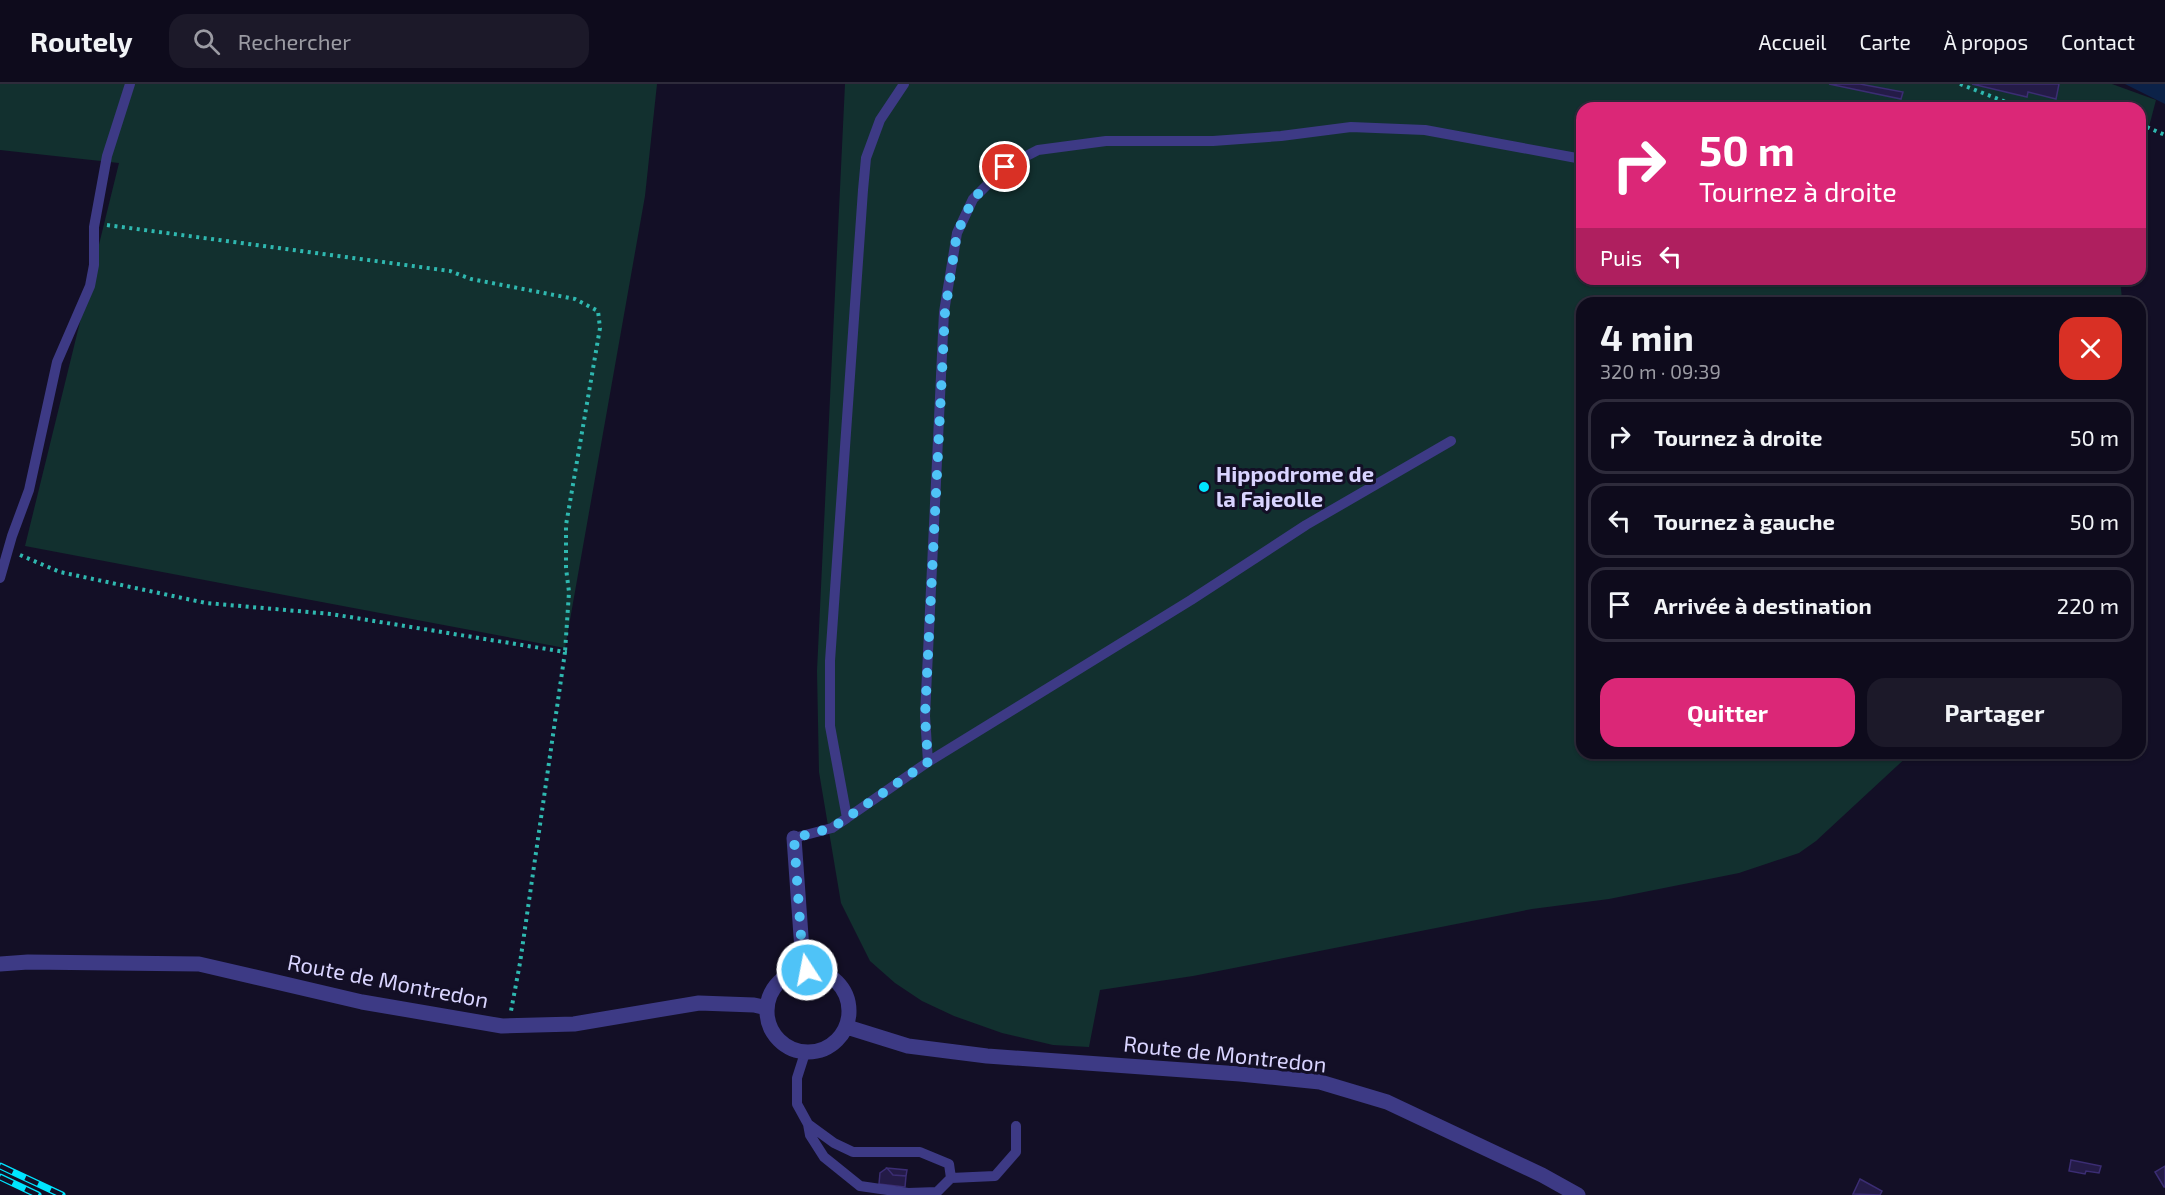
<!DOCTYPE html>
<html lang="fr">
<head>
<meta charset="utf-8">
<style>
	:root { --surface:#0e0b1c; --page:#1c1929; --text:#f1f3f6; --muted:#9b9ba3; --line:#2e2b3b; --accent:#db2777 }
	body { margin:0; font-family:"Exo 2",sans-serif; background:var(--page); color:var(--text); height:100vh; display:flex; flex-direction:column; font-size:22px; white-space:nowrap }
	* { box-sizing:border-box; margin:0 }
	p { font-size:20px; color:var(--muted) }
	.icon { flex:none; width:33px; height:33px; fill:none; stroke:currentColor; stroke-width:2; stroke-linecap:round; stroke-linejoin:round }
	.map { position:relative; flex:1; overflow:hidden }
	.details { position:absolute; left:1576px; top:213px; width:570px; height:462px; display:flex; flex-direction:column; background:var(--surface); border-radius:18px; box-shadow:0 2px 4px #0004,0 0 0 2px var(--line) }
	.details>* { flex:none }
	.guide { position:absolute; left:1576px; top:18px; width:570px; height:183px; border-radius:18px; box-shadow:0 2px 4px #0004,0 0 0 2px var(--line); background:#db2777; color:#fff; overflow:hidden }
	.pin { position:absolute; display:grid; place-items:center; width:51px; height:51px; color:#fff; margin:-26px; border:3px solid #fff; border-radius:50%; box-shadow:0 2px 6px #0007 }
	.me { position:absolute; width:66px; margin:-33px; rotate:349deg; stroke-linejoin:round; filter:drop-shadow(0 0 4px #0008) }
	.turn { display:flex; align-items:center; gap:21px; height:126px; padding:0 24px; font-size:27px }
	.turn .icon { width:78px; height:78px; stroke-width:2.5 }
	.turn b { display:block; font-size:42px; line-height:51px }
	.then { display:flex; align-items:center; height:57px; padding:0 24px; background:#0003; gap:12px; font-size:22px }
	.round { display:grid; place-items:center; flex:none; width:63px; height:63px; border-radius:18px; background:var(--page) }
	.head { display:flex; align-items:center; justify-content:space-between; height:102px; padding:0 24px }
	h1 { font-size:36px; font-weight:700; line-height:45px }
	.primary-button { display:flex; gap:12px; margin-top:auto; padding:12px 24px }
	.primary-button a { flex:1; height:69px; border-radius:18px; background:var(--accent); color:#fff; font-size:24px; font-weight:700; line-height:69px; text-align:center }
	.primary-button a+a { background:var(--page); color:var(--text) }
	ul { padding:0; list-style:none }
	li { display:flex; align-items:center; gap:18px; height:75px; margin:0 12px 9px; padding:0 12px; border:3px solid var(--line); border-radius:18px }
	li div { flex:1 }
	li b { display:block; font-size:22px }
	li em { font-style:normal }
	header { display:flex; align-items:center; gap:36px; box-sizing:border-box; height:84px; padding:0 30px; background:var(--surface); border-bottom:2px solid var(--line) }
	header strong { font-size:28px }
	nav { display:flex; gap:33px; margin-inline-start:auto; font-size:21px }
	.search { width:420px; height:54px; background:var(--page); display:flex; align-items:center; gap:15px; box-sizing:border-box; padding:0 21px; border-radius:18px; color:var(--muted); font-size:22px }
	.map>svg:first-child { display:block }
</style>
</head>
<body>
<header>
<strong>Routely</strong>
<div class="search"><svg class="icon" aria-label="search" viewBox="0 0 24 24"><circle cx="10" cy="10" r="6"/><path d="M15 15l6 6"/></svg>Rechercher</div>
<nav><a>Accueil</a><a>Carte</a><a>À propos</a><a>Contact</a></nav>
</header>
<div class="map">
<svg width="2165" height="1111" viewBox="0 0 2165 1111">
	<rect width="100%" height="100%" fill="#130f26"/>
	<path fill="#12302f" d="M0 0H657L645 112 565 564 25 462 119 79 0 66Z
		M845 0H2112L2156 16 2141 73 2140 24H1582V195H2120L2122 215 2114 219H1582V669H1911L1816 757 1799 769 1739 789 1609 815 1532 825 1193 892 1100 906 1089 963 1053 961 1002 949 954 932 922 917 895 899 870 877 841 819 819 688 817 587Z"/>
	<path fill="#0c2248" d="M2125 0H2165V20Z"/>
	<path fill="#241b47" stroke="#3b2d73" stroke-width="1.5" d="M1829 0H1860L1903 8 1901 15Z
		M1972 0H2059L2056 15 2028 8 2027 13Z
		M2071 1076 2101 1082 2099 1089 2086 1087 2085 1090 2069 1087Z
		M2165 1082V1103H2164L2155 1088Z
		M887 1084 893 1091 906 1092 905 1103 879 1100 880 1089Z
		M887 1084 907 1086 906 1092 893 1091Z
		M1860 1095 1882 1107 1880 1111 1853 1110Z"/>
	<g fill="none" stroke-linecap="round" stroke-linejoin="round">
		<path stroke="#2fb8b0" stroke-width="4" stroke-dasharray="3 4.5" stroke-linecap="butt" d="M1960 0 2021 24
			M2140 40 2165 51
			M107 141 450 187 471 195 575 215 598 227 600 244 566 441V484L569 508 565 568
			M20 471 60 488 206 519 331 530 565 568 520 879 511 927"/>
		<path stroke="#3d3a85" stroke-width="10" d="M0 494 12 452 29 406 57 278 90 202 94 181V143L107 72 130 0
			M928 678 925 632 944 228 957 149 973 115 1005 83 1038 66 1106 57H1213L1281 52 1351 43 1425 46 1582 75
			M847 734 928 678 1191 516 1306 441 1451 357
			M794 754 832 744 847 734 830 642V577L863 106 866 74 880 36 904 0
			M805 969 797 994V1020L808 1040 810 1051 824 1073 860 1102 908 1109 937 1108 951 1094 949 1080 920 1068H853L834 1059 808 1040
			M951 1094 995 1092 1016 1068V1042"/>
		<path stroke="#3d3a85" stroke-width="15" d="M794 754 802 866 807 886
			M0 880 28 878 199 880 362 918 502 942 574 940 699 919 754 921 767 924
			M767 927a41 41 0 1 1 82 0a41 41 0 1 1-82 0Z
			M847 943 908 962 987 972 1240 990 1320 998 1387 1018 1542 1091 1578 1111"/>
		<defs>
			<path id="rail" d="M0 1082 62 1111
				M0 1093 38 1111"/>
		</defs>
		<use href="#rail" stroke="#00e5ff" stroke-width="7"/>
		<use href="#rail" stroke="#130f26" stroke-width="4.5" stroke-dasharray="14" stroke-linecap="butt"/>
	</g>
	<g fill="none" stroke-linecap="round" stroke-linejoin="round">
		<path stroke="#4fc3f7" stroke-width="10" stroke-dasharray="0 18" d="M807 886 802 866 794 754 832 744 928 678 925 632 945 228 957 149 973 115 1005 83"/>
	</g>
	<circle fill="#00e5ff" stroke="#130f26" stroke-width="2" cx="1204" cy="403" r="6"/>
	<g text-anchor="middle" stroke-width="6" stroke-linejoin="round" paint-order="stroke">
		<g font-size="22" font-weight="bold" fill="#d9d4ff" stroke="#130f26" text-anchor="start">
			<text x="1216" y="398">Hippodrome de<tspan x="1216" dy="25">la Fajeolle</tspan></text>
		</g>
		<g font-size="22" fill="#d9d4ff" stroke="#130f26">
			<text transform="translate(388 897) rotate(11)" y="8">Route de Montredon</text>
			<text transform="translate(1225 970) rotate(6)" y="8">Route de Montredon</text>
		</g>
	</g>
</svg>
<div class="pin" style="left:1005px;top:83px;background:#d93025"><svg class="icon" aria-label="arrive" viewBox="0 0 24 24"><path d="M6 21V4h12l-3 4 3 4H6"/></svg></div>
<svg class="me" style="left:807px;top:886px" viewBox="-20 -20 40 40"><circle r="17" fill="#4fc3f7" stroke="#fff" stroke-width="3"/><path d="M0-11L8 9 0 5-8 9z" fill="#fff"/></svg>
<div class="guide">
<div class="turn"><svg class="icon" aria-label="right" viewBox="0 0 24 24"><path d="M7 20v-9h11M14 6l5 5-5 5"/></svg><div><b>50 m</b>Tournez à droite</div></div>
<div class="then">Puis<svg class="icon" aria-label="left" viewBox="0 0 24 24"><path d="M17 20v-9H6M10 6l-5 5 5 5"/></svg></div>
</div>
<section class="details">
<div class="head"><div><h1>4 min</h1><p>320 m · 09:39</p></div><a class="round" style="background:#d93025;color:#fff"><svg class="icon" aria-label="close" viewBox="0 0 24 24"><path d="M6 6l12 12M18 6L6 18"/></svg></a></div>
<ul>
<li><svg class="icon" aria-label="right" viewBox="0 0 24 24"><path d="M7 20v-9h11M14 6l5 5-5 5"/></svg><div><b>Tournez à droite</b></div><em>50 m</em></li>
<li><svg class="icon" aria-label="left" viewBox="0 0 24 24"><path d="M17 20v-9H6M10 6l-5 5 5 5"/></svg><div><b>Tournez à gauche</b></div><em>50 m</em></li>
<li><svg class="icon" aria-label="arrive" viewBox="0 0 24 24"><path d="M6 21V4h12l-3 4 3 4H6"/></svg><div><b>Arrivée à destination</b></div><em>220 m</em></li>
</ul>
<div class="primary-button"><a>Quitter</a><a>Partager</a></div>
</section>
</div>
</body>
</html>
